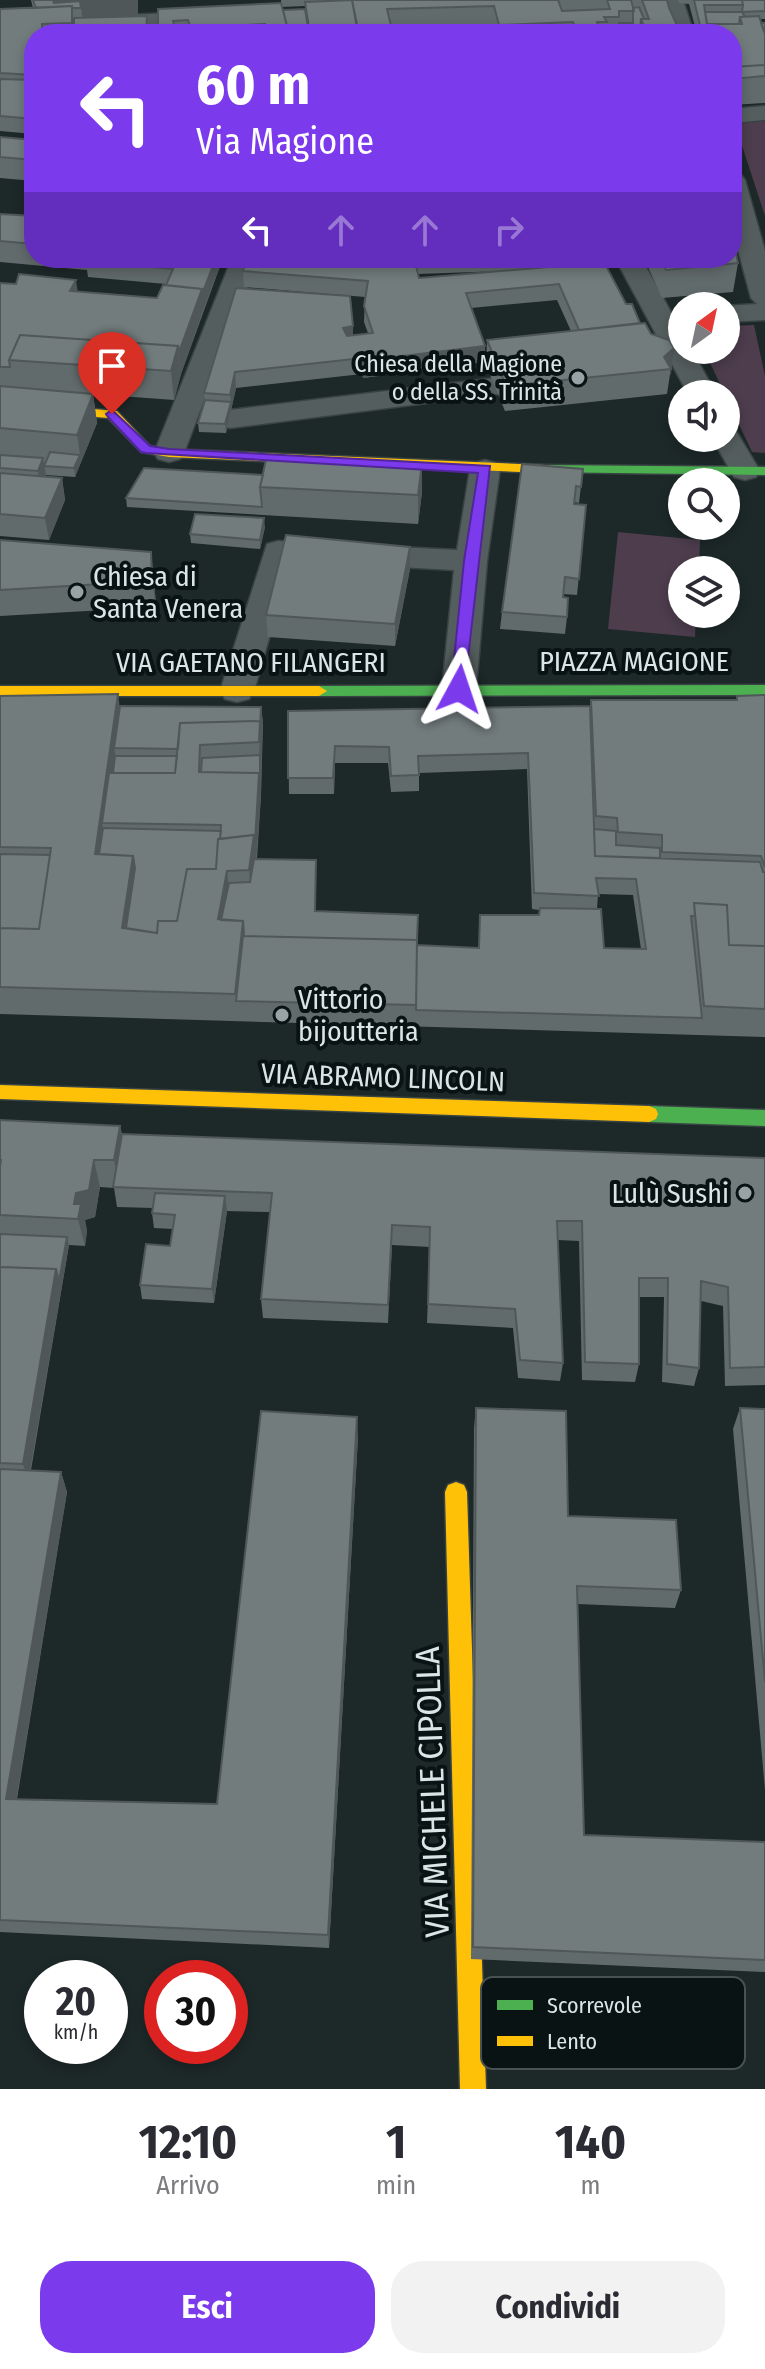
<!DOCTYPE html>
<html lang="it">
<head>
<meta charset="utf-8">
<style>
	:root { --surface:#fff; --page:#f2f2f3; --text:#2b2b33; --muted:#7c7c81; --accent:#7c3aed }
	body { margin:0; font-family:"Fira Sans Condensed",sans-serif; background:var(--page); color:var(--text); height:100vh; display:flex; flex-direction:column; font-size:30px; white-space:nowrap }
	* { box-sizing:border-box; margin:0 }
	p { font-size:26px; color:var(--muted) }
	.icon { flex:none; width:44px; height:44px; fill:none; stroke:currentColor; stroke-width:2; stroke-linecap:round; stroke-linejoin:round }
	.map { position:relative; height:2089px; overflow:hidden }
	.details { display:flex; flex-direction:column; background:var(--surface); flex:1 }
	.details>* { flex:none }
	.top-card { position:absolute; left:24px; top:24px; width:718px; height:244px; border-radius:32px; box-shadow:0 4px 12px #0003; background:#7c3aed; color:#fff; overflow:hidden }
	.needle { width:52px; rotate:33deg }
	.buttons { position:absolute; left:668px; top:292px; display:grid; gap:16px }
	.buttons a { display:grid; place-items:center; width:72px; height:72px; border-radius:50%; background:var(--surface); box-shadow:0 4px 12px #0003; font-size:40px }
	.speed { position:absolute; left:24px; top:1960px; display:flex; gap:16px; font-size:40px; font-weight:700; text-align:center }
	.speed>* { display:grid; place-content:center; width:104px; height:104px; border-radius:50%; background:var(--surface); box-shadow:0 4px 12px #0003; line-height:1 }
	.speed small { font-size:20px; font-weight:400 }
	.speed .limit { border:12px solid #d22; background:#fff; color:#111 }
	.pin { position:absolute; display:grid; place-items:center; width:68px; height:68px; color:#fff; margin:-82px -34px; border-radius:50% 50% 50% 0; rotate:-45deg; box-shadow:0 0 8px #0007 }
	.pin .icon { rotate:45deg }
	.me { position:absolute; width:88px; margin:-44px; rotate:5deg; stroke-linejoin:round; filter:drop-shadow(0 0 6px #0008) }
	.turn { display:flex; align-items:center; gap:28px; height:168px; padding:0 40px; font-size:36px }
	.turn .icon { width:104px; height:104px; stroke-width:2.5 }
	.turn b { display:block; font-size:56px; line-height:68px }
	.lanes { display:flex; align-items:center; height:76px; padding:0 40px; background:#0003; justify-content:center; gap:40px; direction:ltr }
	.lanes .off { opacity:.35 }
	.eta { display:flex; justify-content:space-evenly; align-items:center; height:136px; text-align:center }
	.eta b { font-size:48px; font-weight:700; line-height:56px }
	.button { display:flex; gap:16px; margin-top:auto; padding:16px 40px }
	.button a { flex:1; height:92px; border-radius:32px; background:var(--accent); color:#fff; font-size:32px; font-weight:700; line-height:92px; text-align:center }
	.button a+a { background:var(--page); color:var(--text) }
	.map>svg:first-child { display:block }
</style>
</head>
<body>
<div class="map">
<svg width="765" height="2089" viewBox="0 0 765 2089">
	<rect width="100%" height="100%" fill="#1d2828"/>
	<path fill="#4d3d4d" d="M765 119V216L734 121Z
		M754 325 765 376V453L752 452 704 350H726V326Z
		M618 532 700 540 699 570H682V614H696L695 637 608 629Z"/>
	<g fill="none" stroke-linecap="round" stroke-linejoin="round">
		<defs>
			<path id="street" d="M661 0H683L694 34H672Z
				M213 11 224 18 221 23 0 35V21Z
				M765 106V120L732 123V109Z
				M732 172 741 175 745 180 765 251V320L726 322 725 306 757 304 751 298 732 227Z
				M232 258H258L184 453 180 459 169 462 158 459 154 453Z
				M615 258H641L682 332V350H692L716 394H688Z
				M495 378 505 381 509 387 505 393 230 428 220 425 215 419 220 413 230 410Z
				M726 428 736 431 760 471 756 477 745 480 734 477 712 438H726Z
				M485 460 496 463 500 469 487 561 476 689 471 697 459 700 447 697 442 689 454 570 291 561 254 691 249 699 237 702 225 699 220 691 267 544 278 541 457 550 470 469 474 463Z"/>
			<path id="fast" d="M544 465 765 467V475L539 472 537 469Z
				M765 685V695L319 696 311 691 319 686Z
				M649 1106 765 1110V1126L649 1122 642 1119 640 1114 642 1109Z"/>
			<path id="slow" d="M0 401 117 411 150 446 169 449 544 465 551 469 544 473 169 457 141 452 108 418 0 409Z
				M0 686H319L327 691 319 696H0Z
				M0 1085 649 1106 656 1109 658 1114 656 1119 649 1122 0 1099Z
				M456 1482 464 1485 467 1492 486 2089H460L445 1492 448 1485Z"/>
		</defs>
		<use href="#street" stroke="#394343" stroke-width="3"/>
		<use href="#fast" stroke="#394343" stroke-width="3"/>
		<use href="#slow" stroke="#394343" stroke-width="3"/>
		<use href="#street" fill="#555e5e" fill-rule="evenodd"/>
		<use href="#fast" fill="#4caf50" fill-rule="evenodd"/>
		<use href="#slow" fill="#ffc107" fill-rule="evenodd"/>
	</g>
	<path fill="#626b6c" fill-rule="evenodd" d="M31 0H138V16L147 24V34H34V134L0 131V9L33 8Z
		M281 0H667L669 8 681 34H495L493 26 392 29 393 34H158V9L281 3ZM305 6V9L283 10 282 7Z
		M678 0H765V19H760L761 23H765V103L732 105V34H697L689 4 679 3Z
		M0 137 34 140V181L0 178Z
		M0 214 34 216V258H223L181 374 174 400 93 394 97 423 75 477 46 475 45 476 62 478 65 500 49 540 0 536V283L77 292 157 298 166 284 88 277 87 270 0 262Z
		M247 258H602L626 304 640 323 651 334 674 348 667 394 505 411 486 365 487 340 571 331 557 300 471 308 485 346 484 362 363 378 362 374 236 388 226 433 199 432 198 423 205 400 204 393 236 288 353 335 368 333 364 322 365 297 244 287 243 271ZM504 271 419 278 418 274Z
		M644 258H732L738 263 733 292 662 298Z
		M422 463V492L418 524 127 507 126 498 263 475Z
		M583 469 579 503 574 502V504L586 505 577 595 563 594 567 617 565 634 500 629 502 612Z
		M265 527 260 549 191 543 190 534Z
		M0 540 154 577 156 607 0 616Z
		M410 547V569L395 646 268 637 266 615Z
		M765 695V1037L0 1014V696L120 706 261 707 263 723 261 795 257 859 316 860V911L417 945 478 948 539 915V910L532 909 527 769 419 773V791L391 792 388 763H335L334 794H289L288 711 590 706 591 700H737ZM598 894 633 895 641 949 604 948 597 909Z
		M0 1120 120 1126 122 1134 765 1158V1385L725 1386 723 1306 701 1301 699 1368 694 1386 662 1382 664 1297H639V1364L635 1382 582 1380 579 1241 558 1240 563 1363 560 1381 518 1378 513 1328 427 1323 430 1247 392 1245 388 1323 263 1318 261 1299 270 1212 227 1211 214 1303 142 1299 140 1285 170 1246 173 1229 154 1228 152 1213 153 1208 117 1207 114 1188 100 1187 95 1217 85 1220 87 1231 85 1246 69 1245 31 1470 61 1472 67 1492 17 1799 217 1804 358 1437 329 1948 0 1932Z
		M476 1408 568 1516 681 1590 675 1608 577 1604 584 1835 765 1842V1972L471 1959 474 1428Z
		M740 1408 765 1409V1790L733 1429Z"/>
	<path fill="#505758" d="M54 0H80L81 8H72L74 34H73L72 9H55Z
		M80 0H138V17L83 23Z
		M216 258H223L203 311 202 294Z
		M553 258 552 267 528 270V261Z
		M76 280 79 301 70 291Z
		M202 289 203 311 181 374 179 352Z
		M353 326V342L343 344V328Z
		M178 346 181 374 174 400 171 371Z
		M485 346 484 362 363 378 362 361Z
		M674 348 671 374 670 375 671 369 664 357Z
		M235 372 236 388 226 433 225 424 231 402 230 395Z
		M93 394 97 423 75 477 74 468 80 455 77 435Z
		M43 458 46 475 40 487 38 471Z
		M422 463V492L418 524V495Z
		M62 478 65 500 49 540 45 518Z
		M264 518 265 527 260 549V540Z
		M410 547V569L395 646V624Z
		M151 552 154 577 156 607 152 581Z
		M118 694 122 723 114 748 117 763 102 823 106 843 102 866 95 854Z
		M261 707 263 723 262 743 260 727Z
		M260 721 262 743 261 795 256 863 252 898 249 870 259 773Z
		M335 746V763L334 794 333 778Z
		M133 856 137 885 129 941 122 928Z
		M227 871 230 899 224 932 218 919Z
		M120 1126 126 1154 120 1188 114 1160Z
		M94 1160 100 1187 95 1217 85 1220 87 1231 85 1246 74 1204 76 1193Z
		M225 1196 227 1211 214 1303 212 1289Z
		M67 1237 69 1245 29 1477 27 1478 23 1464 56 1269Z
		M357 1417 358 1437 329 1948 328 1935Z
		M61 1472 67 1492 14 1814 6 1799Z"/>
	<path fill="#727c7d" stroke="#505758" stroke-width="2" d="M33 0H53L54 3 80 1 81 8H72V6L36 8Z
		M352 0H558L562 11 610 9 607 0H631L634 11H619V17H604L607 22H597L600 30 577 32 573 22 499 25 494 6 387 9 393 34H359Z
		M352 0 358 34H310L305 2Z
		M642 0H667L669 8 681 34H647L641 19H649Z
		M694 0H742L743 5H704L707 24H742L740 17 759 16 765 34V65L732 67V34H702Z
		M742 0H765V11L742 12 743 5Z
		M281 3 289 34H253L252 30 265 29V24L228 26 231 32 193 34 188 20 173 21 175 29H158V9Z
		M72 6V23L42 24V34H34V75L0 73V9Z
		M639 7 644 19H641L640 32 606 34V29L618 28 619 23H633V8Z
		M305 9 309 33 289 34 283 10Z
		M705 12H742L745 17H740L739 24H707Z
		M147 16 146 34H120V31L116 28H74V18Z
		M761 23H765V34Z
		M188 27 191 34H175L174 28Z
		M573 27 575 34H526L524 30Z
		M73 28V34H42V29Z
		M231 32H252V34H231Z
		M765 65V76L732 79V67Z
		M0 79 34 80V119L0 116Z
		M0 137 34 140V160L0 157Z
		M0 214 34 216V244L0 241Z
		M732 235 738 263 666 270 660 258H732Z
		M87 258H216L202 294V289L166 285 173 269 86 261Z
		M247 258H414L419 278 562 266 558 260 602 258 626 304H632L640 323 579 330 559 284 466 293 485 346 362 361V358L235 372 230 395 204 393 236 288 350 296 353 326 343 328 347 336 373 333 364 306 368 281 243 271Z
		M528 258H581L558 260 557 266 553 258 528 261Z
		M19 274 76 280 70 291 157 298 163 285 202 289 179 352 178 346 20 335 9 360 10 367H0V283L16 284Z
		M645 323 651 334 669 340 674 348 664 357 671 369 506 386 487 340Z
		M20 335 178 346 171 371 9 360Z
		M0 386 93 394 77 435 0 428Z
		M205 400 231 402 225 424 198 423Z
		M50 452 80 455 74 468 44 466Z
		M0 455 43 458 38 471 0 468Z
		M267 455 422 463 418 495 260 487Z
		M522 464 583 469 581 487 576 486 574 504 586 505 579 579 565 577 563 597 568 598 567 617 502 612Z
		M144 468 263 475 260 487 262 507 126 498Z
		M0 473 62 478 45 518 0 514Z
		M195 514 264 518 260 540 190 534Z
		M286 535 410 547 395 624 266 615Z
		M0 540 151 552 152 581 0 590Z
		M118 694 95 854 133 856 122 928 157 933 158 921H177L187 869H216L218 839 254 835 249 870 227 871 218 919 243 921 235 994 0 987V928L39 929 51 848 0 847V696Z
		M765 695V867L761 856 662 852V835L618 832 617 818 596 816 591 700H737V696Z
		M120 706 261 707 260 727V721L180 723 178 749 114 748Z
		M590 706 595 856 760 862 763 872H765V946L729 945 727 905 694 903 695 916H691L702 1018 416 1010 417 945 479 948 480 915H539L540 908 601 909 604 948 646 949 636 879 596 878 599 896 534 893 528 753 418 756 419 775 391 776 389 747 335 746 333 778H288V711Z
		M260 721 259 742 200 745 199 772 259 773 255 842 254 835 220 839 221 825 102 823 109 773H175L180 723Z
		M260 755V786L259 773 201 772 202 758Z
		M115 756H177L175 773H113Z
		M103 828 221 831 220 839H218L216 869H187L177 921H158L157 933 126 928 135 868 133 856 99 854Z
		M594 829 616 831V845L660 848V858L595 856Z
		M0 854 50 855 39 929 0 928Z
		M254 859 316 860 315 911 418 915 417 940 244 936 243 921 221 920 229 883 250 882Z
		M694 903 727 905 729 945 765 946V1009L704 1006Z
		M243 936 417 940 416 1005 236 1001Z
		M0 1120 120 1126 114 1160H94L89 1190 76 1193 74 1204H81L78 1219 0 1215V1166L1 1160H0Z
		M122 1134 765 1158V1367L730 1368 728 1287 701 1281 699 1368 667 1364 668 1278H639V1364L585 1362 582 1221H557L563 1363 520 1360 515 1309 428 1304 430 1227 392 1225 388 1305 261 1299 272 1193 113 1187Z
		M155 1193 225 1196 212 1289 140 1285 146 1244 170 1246 175 1215 152 1213Z
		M0 1234 67 1237 59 1281 56 1269 0 1267Z
		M0 1267 56 1269 23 1464 0 1463Z
		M476 1408 566 1411 568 1516 676 1520 681 1590 577 1586 584 1835 765 1842V1960L473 1947Z
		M740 1408 765 1409V1682Z
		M261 1411 357 1417 328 1935 0 1920V1469L61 1472 6 1799 217 1804Z"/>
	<path fill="#7c3aed" stroke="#51269a" stroke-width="2" d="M112 410 150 446 169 449 490 466 464 693 459 694 451 689 464 561 478 473 146 453 141 452 108 417 106 414Z"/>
	<g fill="#97a3a4" stroke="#0a1313" stroke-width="3">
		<circle cx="578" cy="378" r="8"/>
		<circle cx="77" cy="592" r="8"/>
		<circle cx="282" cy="1015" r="8"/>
		<circle cx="745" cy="1193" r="8"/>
	</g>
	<g text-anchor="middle" stroke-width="8" stroke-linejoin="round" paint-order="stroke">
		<g font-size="24" fill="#d9e5e6" stroke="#0a1313" text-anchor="end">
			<text x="562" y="372">Chiesa della Magione<tspan x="562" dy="28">o della SS. Trinità</tspan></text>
		</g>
		<g font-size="28" fill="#d9e5e6" stroke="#0a1313" text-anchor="start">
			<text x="93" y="586">Chiesa di<tspan x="93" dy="32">Santa Venera</tspan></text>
			<text x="298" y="1009">Vittorio<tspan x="298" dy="32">bijoutteria</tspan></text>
			<text x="729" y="1203" text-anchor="end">Lulù Sushi</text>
		</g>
		<g font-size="28" fill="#d9e5e6" stroke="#0a1313">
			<text x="634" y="671">PIAZZA MAGIONE</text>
			<text x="251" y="672">VIA GAETANO FILANGERI</text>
			<text transform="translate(383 1077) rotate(2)" y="10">VIA ABRAMO LINCOLN</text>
		</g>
		<g font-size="34" fill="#d9e5e6" stroke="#0a1313">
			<text transform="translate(432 1792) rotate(-92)" y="12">VIA MICHELE CIPOLLA</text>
		</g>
	</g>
	<rect x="481" y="1977" width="264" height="92" rx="12" fill="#0a1313" stroke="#485252" stroke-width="2"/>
	<rect x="497" y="2000" width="36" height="10" fill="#4caf50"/>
	<rect x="497" y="2036" width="36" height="10" fill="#ffc107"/>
	<g font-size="22" fill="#d9e5e6">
		<text x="547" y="2013">Scorrevole</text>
		<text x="547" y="2049">Lento</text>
	</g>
</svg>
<div class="buttons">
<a><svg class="needle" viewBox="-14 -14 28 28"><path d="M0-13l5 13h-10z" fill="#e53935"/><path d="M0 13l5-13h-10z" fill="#7c7c81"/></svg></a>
<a><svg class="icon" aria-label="sound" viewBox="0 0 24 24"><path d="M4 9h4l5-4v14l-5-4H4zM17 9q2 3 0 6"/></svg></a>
<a><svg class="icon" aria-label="search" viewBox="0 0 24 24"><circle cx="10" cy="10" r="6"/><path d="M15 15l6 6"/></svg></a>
<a><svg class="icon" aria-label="layers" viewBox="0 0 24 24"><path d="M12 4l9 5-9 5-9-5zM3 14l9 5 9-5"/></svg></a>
</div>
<div class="speed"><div>20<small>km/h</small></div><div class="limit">30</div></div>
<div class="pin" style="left:112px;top:414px;background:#d93025"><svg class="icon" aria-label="arrive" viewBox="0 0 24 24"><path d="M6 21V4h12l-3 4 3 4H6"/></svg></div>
<svg class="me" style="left:459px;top:689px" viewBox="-20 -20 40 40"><path d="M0-17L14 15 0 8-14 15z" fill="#7c3aed" stroke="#fff" stroke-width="4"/></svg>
<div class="top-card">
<div class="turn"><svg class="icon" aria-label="left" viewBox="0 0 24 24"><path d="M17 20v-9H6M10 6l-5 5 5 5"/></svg><div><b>60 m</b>Via Magione</div></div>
<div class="lanes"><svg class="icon" aria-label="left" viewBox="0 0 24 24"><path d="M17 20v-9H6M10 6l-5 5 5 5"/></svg><svg class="icon off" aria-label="ahead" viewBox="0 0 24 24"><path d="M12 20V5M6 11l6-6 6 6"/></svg><svg class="icon off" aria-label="ahead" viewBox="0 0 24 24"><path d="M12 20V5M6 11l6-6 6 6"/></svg><svg class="icon off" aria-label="right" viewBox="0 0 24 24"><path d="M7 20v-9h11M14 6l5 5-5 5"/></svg></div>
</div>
</div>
<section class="details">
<div class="eta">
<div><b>12:10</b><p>Arrivo</p></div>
<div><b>1</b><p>min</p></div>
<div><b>140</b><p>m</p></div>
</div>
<div class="button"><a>Esci</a><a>Condividi</a></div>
</section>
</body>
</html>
